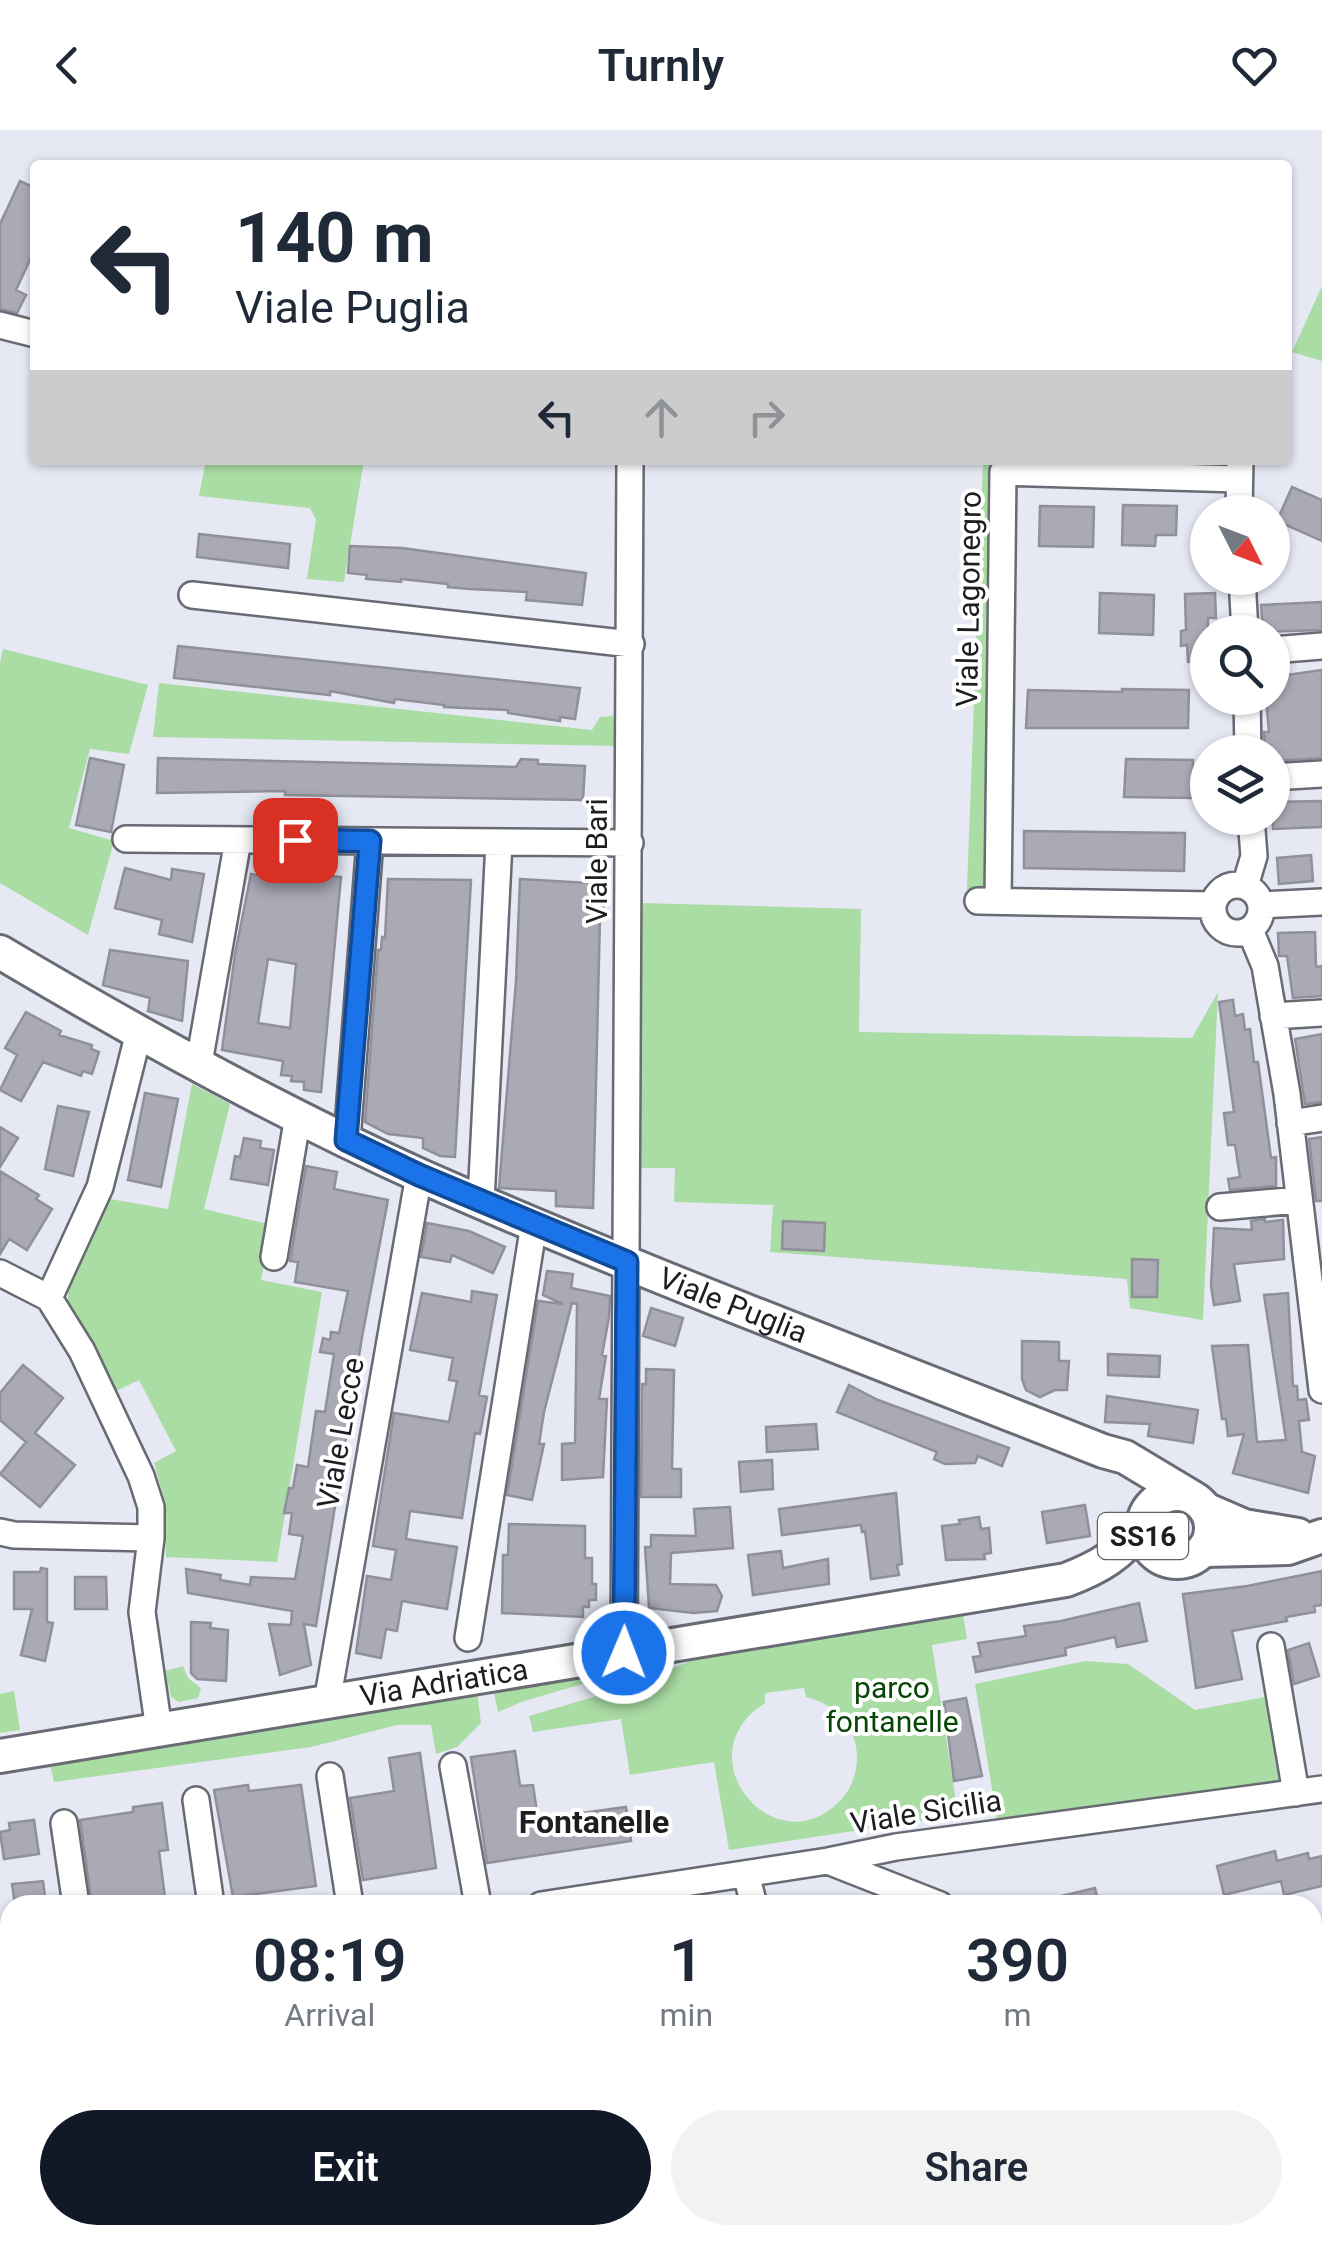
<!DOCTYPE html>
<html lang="en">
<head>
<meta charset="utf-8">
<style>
	:root { --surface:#fff; --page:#f2f2f3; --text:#1f2937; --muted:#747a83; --accent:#111827 }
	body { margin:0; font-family:Roboto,sans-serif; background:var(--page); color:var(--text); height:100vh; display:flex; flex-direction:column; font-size:38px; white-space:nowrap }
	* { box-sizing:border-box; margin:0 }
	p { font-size:32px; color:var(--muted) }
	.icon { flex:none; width:55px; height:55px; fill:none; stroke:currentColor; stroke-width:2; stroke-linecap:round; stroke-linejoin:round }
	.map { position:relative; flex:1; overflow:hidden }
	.panel { position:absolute; left:0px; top:1765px; width:1322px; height:350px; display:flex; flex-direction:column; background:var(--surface); border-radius:30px 30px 0 0; box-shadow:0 2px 8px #0004 }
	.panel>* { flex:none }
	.top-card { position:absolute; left:30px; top:30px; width:1262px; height:305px; border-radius:10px; box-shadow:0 2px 8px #0004; background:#fff; color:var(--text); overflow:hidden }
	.needle { width:65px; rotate:132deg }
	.tools { position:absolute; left:1190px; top:365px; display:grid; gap:20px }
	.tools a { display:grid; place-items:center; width:100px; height:100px; border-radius:50%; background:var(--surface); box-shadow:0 2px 8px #0004; font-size:50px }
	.pin { position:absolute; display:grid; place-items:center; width:85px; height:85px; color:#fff; margin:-42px; border-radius:20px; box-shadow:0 5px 15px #0006 }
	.me { position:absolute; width:110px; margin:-55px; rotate:1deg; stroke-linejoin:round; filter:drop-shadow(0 0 8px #0008) }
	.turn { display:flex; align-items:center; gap:35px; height:210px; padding:0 40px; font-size:45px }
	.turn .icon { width:130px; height:130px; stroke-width:2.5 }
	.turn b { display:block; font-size:70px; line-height:85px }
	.lanes { display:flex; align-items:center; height:95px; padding:0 40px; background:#0003; justify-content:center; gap:50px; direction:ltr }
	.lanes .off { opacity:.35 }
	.eta { display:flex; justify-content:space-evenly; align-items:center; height:170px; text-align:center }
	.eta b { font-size:60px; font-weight:600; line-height:70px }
	.action { display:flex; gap:20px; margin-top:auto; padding:20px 40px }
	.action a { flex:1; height:115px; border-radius:60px; background:var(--accent); color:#fff; font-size:40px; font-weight:600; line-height:115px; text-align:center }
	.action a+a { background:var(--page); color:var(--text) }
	header { display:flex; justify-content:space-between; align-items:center; height:130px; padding:0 40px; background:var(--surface); font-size:45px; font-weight:600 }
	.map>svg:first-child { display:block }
</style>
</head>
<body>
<header><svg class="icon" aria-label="back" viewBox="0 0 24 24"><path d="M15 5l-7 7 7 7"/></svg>Turnly<svg class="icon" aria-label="heart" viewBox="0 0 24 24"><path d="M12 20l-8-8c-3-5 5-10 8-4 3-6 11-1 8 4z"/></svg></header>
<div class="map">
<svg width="1322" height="2115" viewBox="0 0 1322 2115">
	<rect width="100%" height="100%" fill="#e6e8f4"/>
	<path fill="#aadda4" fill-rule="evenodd" d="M1322 156V231L1292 222Z
		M206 330H364L344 452 307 449 316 390 310 378 199 366Z
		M983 330H993L988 761 967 760Z
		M3 519 148 555 129 624 90 619 69 698 114 711 88 805 0 753V533Z
		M159 553 592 600 600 587 613 586 617 616 153 607Z
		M640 773 861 779 859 902 1192 908 1218 862 1203 1190 1130 1178 1127 1149 770 1122 773 1075 674 1072 675 1038H635Z
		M192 954 230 974 204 1079 272 1095 261 1150 322 1162 277 1432 166 1427 165 1372 154 1333 176 1321 139 1250 116 1261 68 1178V1158L72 1139 110 1069 168 1079Z
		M963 1484 967 1509 932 1515 958 1685 729 1720 714 1632 630 1645 621 1589 533 1602 529 1586 631 1556 704 1525ZM804 1558 806 1567C828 1572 849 1588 855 1612 860 1632 855 1655 841 1670 776 1739 681 1626 765 1573V1563Z
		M1085 1531 1128 1534 1195 1580 1265 1567 1280 1661 998 1696 975 1554Z
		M183 1536 188 1548 201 1558 198 1568 179 1572 171 1567 165 1541Z
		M598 1541 600 1549 524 1571 498 1582 493 1558Z
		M14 1561 20 1600 0 1603V1564Z
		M477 1561 481 1593 457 1617 436 1624 431 1595H397L311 1617 54 1652 49 1630Z"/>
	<path fill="#aaaab5" stroke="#90909b" stroke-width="2.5" fill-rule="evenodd" d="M20 51 35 58V119L16 160 26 165 17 183 0 179V94Z
		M1292 357 1322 370V411L1277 391Z
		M1123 375 1177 376 1176 405H1156L1155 416 1122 415Z
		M1040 376 1094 377 1093 417 1039 416Z
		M199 404 290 414 288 438 197 427Z
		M350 416 402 418 586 443 582 475 526 470 527 462 470 459 448 457V454L401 449V452L366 449 367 445 348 443Z
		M1100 463 1154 465 1153 505 1099 503Z
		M1215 463 1216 488H1208V531L1188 532 1187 515 1181 516V501L1186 500 1185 464Z
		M1322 472V500L1263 502 1261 475Z
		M178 516 580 558 575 589 560 587V591L508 583V580L444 577V575L395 569 394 573 330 561V565L174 548Z
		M1322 540V628L1272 631V622L1265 618 1264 602H1269L1266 568H1272V547Z
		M1122 559 1189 560 1188 598H1026L1028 560 1122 562Z
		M90 628 124 635 111 702 76 695Z
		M158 628 516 637 521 629 538 630V634L585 636 583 670 285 665V661L157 663Z
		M1126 629 1193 630 1192 668 1124 667Z
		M1322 671V697L1273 699 1272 672Z
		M1024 701 1185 703 1184 741 1024 738Z
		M1311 725 1313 751 1279 754 1277 728Z
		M125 738 171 750 172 739 204 744 192 812 159 804 162 790 115 778Z
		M251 744 300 752 301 744 341 747 321 962 304 960V952L291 951 292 946 281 945 283 931 222 920 235 824ZM268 829 296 834 290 898 258 893Z
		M388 749 471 750 455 1027 440 1026 423 1018V1008L388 1004 365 992 378 820H381L382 807 385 808Z
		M520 749 605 754 603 787H600L593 1078 556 1076V1061L499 1058 516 851Z
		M1315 802 1316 837 1322 836V866L1293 868 1287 826H1279L1278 803Z
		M110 820 188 831 182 891 148 881 150 868 103 855Z
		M1233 870 1235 886 1243 884 1245 900 1250 899 1254 932H1258L1271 1028 1276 1027V1056L1230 1060 1228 1049 1240 1047 1235 1015H1228L1224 983 1234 982 1219 872Z
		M26 882 61 901 59 905 92 915 91 919 99 922 92 944 83 941 81 946 43 932 21 971 0 960 17 925 5 918Z
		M1322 904V972L1305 974 1295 909Z
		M145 963 178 969 161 1057 128 1050Z
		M58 976 89 982 73 1046 45 1039Z
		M0 997 18 1008 0 1037Z
		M1322 1007V1071H1316L1309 1009Z
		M244 1008 261 1011 260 1018 274 1020 268 1055 231 1049 235 1026 240 1027Z
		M306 1036 337 1042 334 1059 388 1070 362 1207 316 1496 304 1494 311 1535 280 1545 269 1494 291 1495 292 1481 188 1463 186 1439 221 1445 220 1450 250 1455 251 1447 295 1449 303 1406 289 1404 292 1383H284L289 1358H293L297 1335 308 1337 316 1281 325 1282 334 1224 320 1222 323 1208 330 1210 331 1202 339 1203 348 1161 295 1152 298 1132 290 1131Z
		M0 1041 39 1065 36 1069 52 1079 27 1120 9 1109 0 1124Z
		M1265 1089V1092L1283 1090 1284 1129 1234 1134 1240 1171 1214 1175 1211 1156 1214 1098 1252 1100 1251 1091Z
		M783 1091 825 1093 824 1121 782 1119Z
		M427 1093 469 1101 505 1117 493 1143 452 1125 450 1132 421 1127Z
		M1132 1129 1158 1130 1157 1167H1132Z
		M547 1141 573 1144 571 1158 610 1166 609 1187 602 1225 606 1226 599 1269H607L603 1347 562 1350V1314L575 1313 577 1174 572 1173 544 1282 539 1314H544L532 1370 507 1365 538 1171 563 1174 543 1165Z
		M472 1161 497 1165 479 1265 487 1267 480 1304 475 1303 462 1388 410 1381 406 1409 457 1417 447 1479 402 1471 397 1501 386 1499 381 1528 356 1523 367 1446 391 1450 396 1420 373 1416 394 1283 449 1292 457 1251 449 1250 453 1228 410 1220 422 1163 471 1172Z
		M1288 1163 1293 1256H1297L1298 1270 1306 1269 1309 1290 1299 1291 1302 1322 1315 1326 1308 1363 1233 1343 1244 1304 1228 1306 1226 1289H1222L1212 1216 1248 1215 1257 1312 1286 1310 1264 1165Z
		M651 1178 683 1188 675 1216 643 1206Z
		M1022 1211 1059 1212V1231H1069L1067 1260H1055L1040 1267 1026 1260 1022 1249Z
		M1108 1224 1160 1226 1159 1247 1108 1245Z
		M23 1235 63 1268 35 1303 75 1335 40 1377 0 1344 26 1312 0 1290V1263Z
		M646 1239 674 1240 672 1339H681V1367H641L642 1254H646Z
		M849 1255 878 1270 1009 1318 1002 1336 978 1326 975 1333 945 1334 934 1329 937 1322 837 1282Z
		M1107 1266 1198 1280 1193 1313 1148 1306 1150 1294 1105 1292Z
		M816 1294 818 1319 767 1322 766 1297Z
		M772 1330 773 1359 741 1362 739 1332Z
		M896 1363 902 1434 897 1435 899 1445 871 1449 865 1401 862 1402 861 1395 782 1405 779 1379Z
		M1085 1375 1090 1406 1047 1413 1042 1382Z
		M730 1377 733 1418 671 1423 670 1454 716 1455 722 1466 717 1481 693 1483 649 1478 645 1417H651V1405L696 1406 694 1379Z
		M979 1387 981 1399 989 1398 991 1423 984 1424 985 1429 946 1430 942 1396 960 1394 959 1390Z
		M509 1394 585 1396V1428H592V1454H596V1470H589V1477H583V1487L502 1483 503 1425H508Z
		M781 1421 783 1438 828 1429 829 1454 753 1465 748 1425Z
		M41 1438 47 1439V1492L53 1493 45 1531 21 1525 32 1479H14V1442H40Z
		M1322 1441V1475L1314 1476 1315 1482 1286 1487 1287 1491 1232 1501 1242 1549 1196 1558 1183 1464 1247 1456Z
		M75 1447H106L107 1479H75Z
		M1139 1473 1147 1511 1117 1517 1115 1507 1065 1518 1066 1525 976 1542 973 1527 981 1526 978 1513 1026 1506 1024 1496 1061 1491Z
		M191 1492 211 1493 210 1498 228 1500 226 1551 197 1549 191 1543Z
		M1309 1513 1319 1546 1294 1554 1288 1520Z
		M966 1568 982 1646 954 1651 944 1572Z
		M515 1621 520 1656 533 1655 538 1689 626 1677 631 1711 487 1733 471 1627Z
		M420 1623 436 1738 363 1750 350 1668 394 1661 389 1628Z
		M248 1655 249 1661 301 1655 316 1756 233 1767 214 1660Z
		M162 1673 168 1720 159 1721 166 1775H92L80 1690 133 1682V1677Z
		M34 1690 39 1724 4 1729 0 1702 10 1700 9 1693Z
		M1275 1721 1277 1731 1308 1723 1309 1729 1322 1726V1756L1284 1765 1281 1751 1224 1765 1217 1736Z
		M43 1751 46 1775H15L12 1754Z
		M1095 1758 1099 1775H1050L1049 1769Z"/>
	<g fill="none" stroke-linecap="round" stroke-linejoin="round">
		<defs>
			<path id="minor" d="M0 195 35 204
				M1239 382 1240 330
				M1242 448 1245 502
				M192 465 631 514
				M1272 520 1322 516
				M1247 568 1248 622
				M1272 647 1322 644
				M126 709 630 713
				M1213 779a24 24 0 1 1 48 0a24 24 0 1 1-48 0Z
				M1245 756 1254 726 1251 688
				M978 771 1213 775
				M998 771 1003 342 1238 349
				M1261 775 1322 772
				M1250 800 1265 836 1287 964 1322 1260
				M1273 886 1322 883
				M199 933 238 710
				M1290 993 1322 988
				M347 1010 370 711
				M481 1071 499 712
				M1220 1077 1299 1070
				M274 1127 298 986
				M0 1143 49 1168 82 1221 141 1346 151 1377V1408L142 1482 159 1600
				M49 1168 100 1057 139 902
				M0 1402 14 1405 151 1408
				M468 1508 534 1094
				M1271 1516 1296 1663
				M624 1523 630 330
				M327 1572 419 1045
				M453 1636 478 1775
				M330 1646 350 1775
				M196 1670 211 1775
				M64 1693 76 1775
				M828 1731 940 1775
				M746 1744 754 1775
				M541 1775 828 1731 896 1717 1322 1659
				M1312 1838 1322 1833
				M0 1857 10 1856
				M1312 1962 1322 1960
				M125 2105 126 2115
				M259 2105 261 2115
				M401 2105 402 2115
				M554 2105 557 2115
				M1203 2105 1205 2115
				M637 2115 682 2105"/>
			<g id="major">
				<path id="s1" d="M0 822C136 903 277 981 421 1046 645 1145 875 1230 1103 1321L1125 1327 1190 1366"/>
				<circle cx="1177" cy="1398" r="34"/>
				<path d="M1207 1380 1244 1396 1298 1405"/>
				<path d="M1204 1420 1288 1418 1322 1406"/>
				<path id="s2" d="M0 1626 1066 1450C1100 1437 1120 1425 1142 1396"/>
			</g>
		</defs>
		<use href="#minor" stroke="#686a74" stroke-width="30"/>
		<use href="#major" stroke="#686a74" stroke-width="38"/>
		<use href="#minor" stroke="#fff" stroke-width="25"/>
		<use href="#major" stroke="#fff" stroke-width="32"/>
		<defs>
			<path id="rail" d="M1312 2010 1322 2008
				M796 2115 840 2105
				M853 2115 897 2105"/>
		</defs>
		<use href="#rail" stroke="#83858d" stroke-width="9"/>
		<use href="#rail" stroke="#fff" stroke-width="5" stroke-dasharray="15" stroke-linecap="butt"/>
	</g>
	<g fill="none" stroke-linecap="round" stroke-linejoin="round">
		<defs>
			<path id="route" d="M295 710 370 711 346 1010 419 1045 627 1132 624 1523"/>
		</defs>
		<use href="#route" stroke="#114b97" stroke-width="25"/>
		<use href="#route" stroke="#1a73e8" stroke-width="18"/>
	</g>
	<g text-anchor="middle" stroke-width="8" stroke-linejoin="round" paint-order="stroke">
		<rect fill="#fff" stroke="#616264" stroke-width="2.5" x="1098" y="1383" width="90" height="46" rx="8"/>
		<g font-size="28" font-weight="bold" fill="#1d1e22">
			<text x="1143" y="1416">SS16</text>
		</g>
		<g font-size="30" fill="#1d1e22" stroke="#fff">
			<text transform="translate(969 469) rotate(-89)" y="10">Viale Lagonegro</text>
			<text transform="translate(597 731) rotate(-90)" y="10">Viale Bari</text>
			<text dy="10" stroke="none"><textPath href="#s1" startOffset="815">Viale Puglia</textPath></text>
			<text transform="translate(341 1303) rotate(-80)" y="10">Viale Lecce</text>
			<text dy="10" stroke="none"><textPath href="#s2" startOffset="450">Via Adriatica</textPath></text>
			<text transform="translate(926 1682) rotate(-9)" y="10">Viale Sicilia</text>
		</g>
		<g font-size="30" fill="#074705" stroke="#fff">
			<text x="892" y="1568">parco<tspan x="892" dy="34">fontanelle</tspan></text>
		</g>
		<g font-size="32" font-weight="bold" fill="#1d1e22" stroke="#fff">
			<text x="594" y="1703">Fontanelle</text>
		</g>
	</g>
</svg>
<div class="tools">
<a><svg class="needle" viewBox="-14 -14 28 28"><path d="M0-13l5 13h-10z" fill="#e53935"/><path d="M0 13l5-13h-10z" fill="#747a83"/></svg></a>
<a><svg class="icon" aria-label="search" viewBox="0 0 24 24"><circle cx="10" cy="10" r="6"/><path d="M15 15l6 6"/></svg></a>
<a><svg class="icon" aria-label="layers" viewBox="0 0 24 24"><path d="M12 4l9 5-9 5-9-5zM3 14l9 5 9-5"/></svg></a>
</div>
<div class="pin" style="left:295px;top:710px;background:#d93025"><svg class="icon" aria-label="arrive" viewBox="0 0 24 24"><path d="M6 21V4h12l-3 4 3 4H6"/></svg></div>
<svg class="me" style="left:624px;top:1523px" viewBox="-20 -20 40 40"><circle r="17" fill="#1a73e8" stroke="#fff" stroke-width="3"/><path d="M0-11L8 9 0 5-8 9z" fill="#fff"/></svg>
<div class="top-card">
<div class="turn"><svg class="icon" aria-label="left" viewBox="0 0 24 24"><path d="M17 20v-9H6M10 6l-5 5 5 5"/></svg><div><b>140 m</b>Viale Puglia</div></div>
<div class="lanes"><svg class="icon" aria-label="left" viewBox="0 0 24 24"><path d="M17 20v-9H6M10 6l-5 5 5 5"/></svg><svg class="icon off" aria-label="ahead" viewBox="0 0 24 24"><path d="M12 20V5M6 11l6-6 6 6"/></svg><svg class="icon off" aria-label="right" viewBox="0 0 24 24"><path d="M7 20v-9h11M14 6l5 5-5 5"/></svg></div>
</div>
<section class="panel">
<div class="eta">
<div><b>08:19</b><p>Arrival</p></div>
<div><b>1</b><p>min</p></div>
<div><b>390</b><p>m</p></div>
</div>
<div class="action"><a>Exit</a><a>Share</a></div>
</section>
</div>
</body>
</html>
